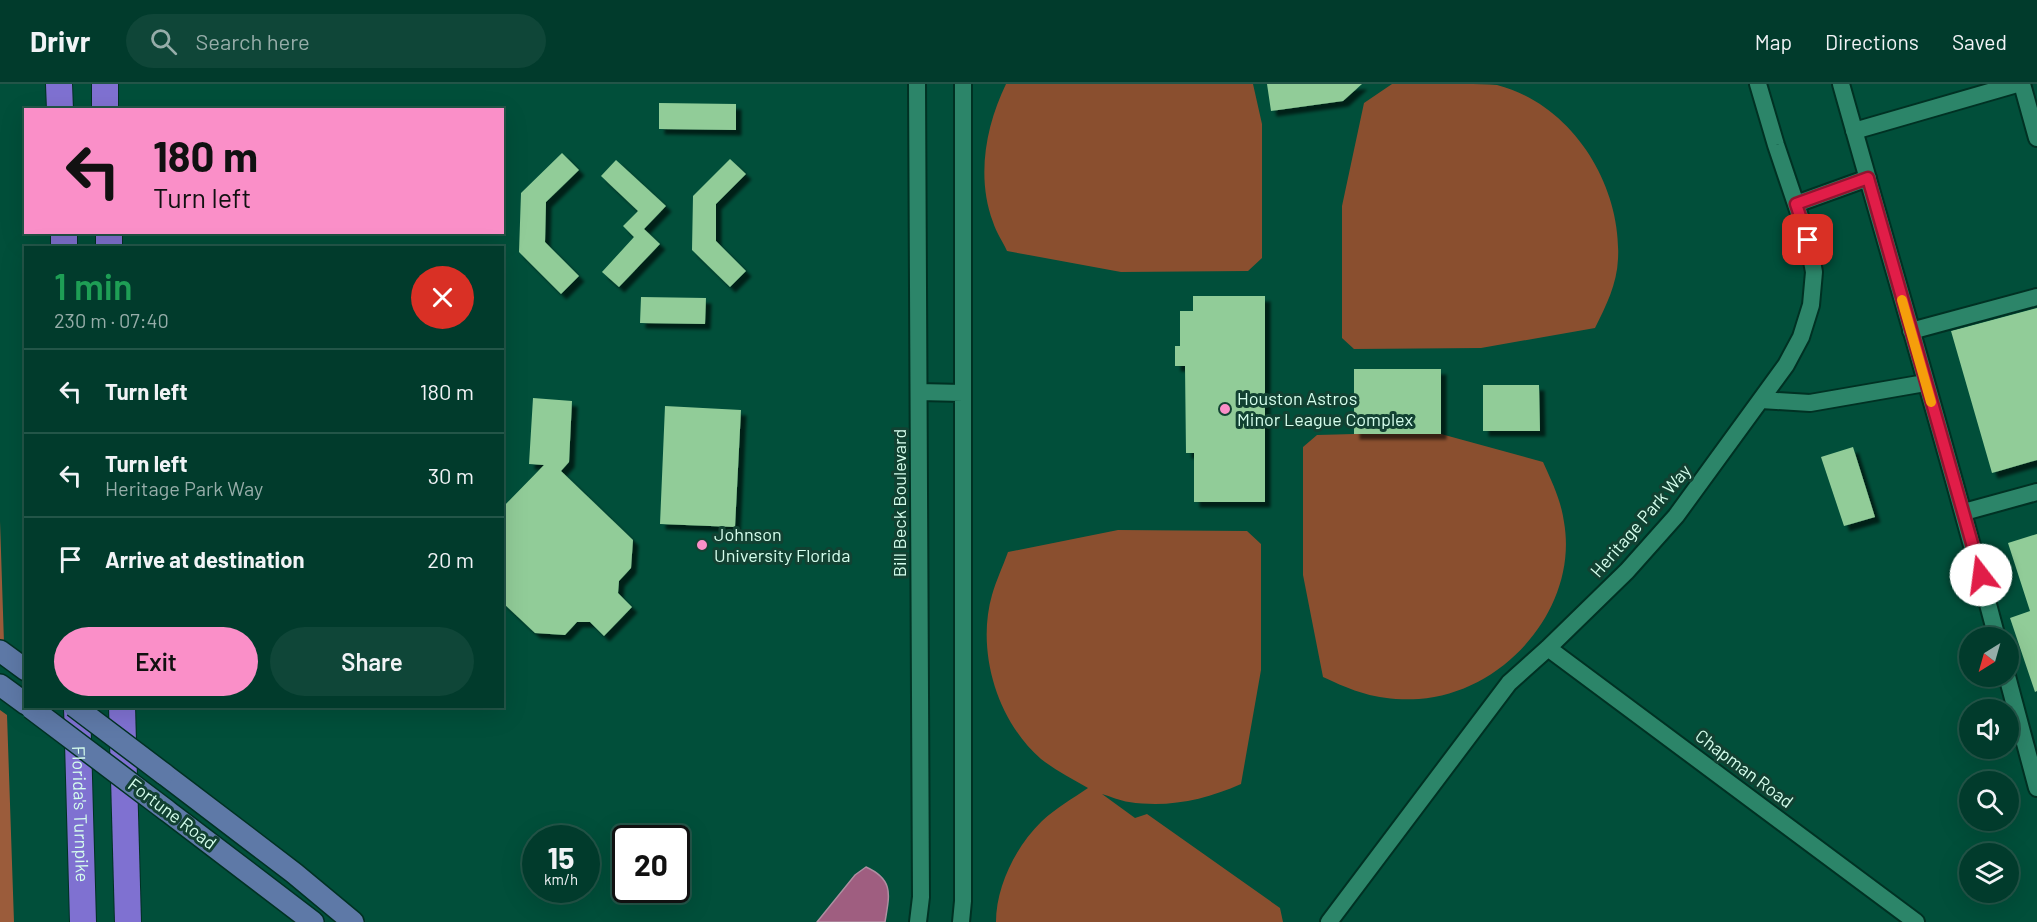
<!DOCTYPE html>
<html lang="en">
<head>
<meta charset="utf-8">
<style>
	:root { --surface:#013b2c; --page:#0f4638; --text:#f1f3f6; --muted:#96ada9; --line:#235548; --accent:#fa8fc8 }
	body { margin:0; font-family:Barlow,sans-serif; background:var(--page); color:var(--text); height:100vh; display:flex; flex-direction:column; font-size:22px; white-space:nowrap }
	* { box-sizing:border-box; margin:0 }
	p { font-size:20px; color:var(--muted) }
	.icon { flex:none; width:33px; height:33px; fill:none; stroke:currentColor; stroke-width:2; stroke-linecap:round; stroke-linejoin:round }
	.map { position:relative; flex:1; overflow:hidden }
	.panel { position:absolute; left:24px; top:162px; width:480px; height:462px; display:flex; flex-direction:column; background:var(--surface); border-radius:0px; box-shadow:0 6px 24px #0002,0 0 0 2px var(--line) }
	.panel>* { flex:none }
	.guide { position:absolute; left:24px; top:24px; width:480px; height:126px; border-radius:0px; box-shadow:0 6px 24px #0002,0 0 0 2px var(--line); background:#fa8fc8; color:#111; overflow:hidden }
	.needle { width:39px; rotate:217deg }
	.fabs { position:absolute; left:1959px; top:543px; display:grid; gap:12px }
	.fabs a { display:grid; place-items:center; width:60px; height:60px; border-radius:50%; background:var(--surface); box-shadow:0 6px 24px #0002,0 0 0 2px var(--line); font-size:30px }
	.speed { position:absolute; left:522px; top:741px; display:flex; gap:12px; font-size:30px; font-weight:700; text-align:center }
	.speed>* { display:grid; place-content:center; width:78px; height:78px; border-radius:50%; background:var(--surface); box-shadow:0 6px 24px #0002,0 0 0 2px var(--line); line-height:1 }
	.speed small { font-size:15px; font-weight:400 }
	.speed .limit { border:3px solid #111; border-radius:9px; background:#fff; color:#111 }
	.pin { position:absolute; display:grid; place-items:center; width:51px; height:51px; color:#fff; margin:-26px; border-radius:12px; box-shadow:0 3px 9px #0006 }
	.me { position:absolute; width:66px; margin:-33px; rotate:345deg; stroke-linejoin:round; filter:drop-shadow(0 0 4px #0008) }
	.turn { display:flex; align-items:center; gap:21px; height:126px; padding:0 30px; font-size:27px }
	.turn .icon { width:78px; height:78px; stroke-width:2.5 }
	.turn b { display:block; font-size:42px; line-height:51px }
	.round { display:grid; place-items:center; flex:none; width:63px; height:63px; border-radius:32px; background:var(--page) }
	.headline { display:flex; align-items:center; justify-content:space-between; height:102px; padding:0 30px }
	h1 { font-size:36px; font-weight:600; line-height:45px; color:#1e9e55 }
	.action { display:flex; gap:12px; margin-top:auto; padding:12px 30px }
	.action a { flex:1; height:69px; border-radius:36px; background:var(--accent); color:#111; font-size:24px; font-weight:600; line-height:69px; text-align:center }
	.action a+a { background:var(--page); color:var(--text) }
	ul { padding:0; list-style:none }
	li { display:flex; align-items:center; gap:18px; height:84px; padding:0 30px; border-top:2px solid var(--line) }
	li div { flex:1 }
	li b { display:block; font-size:22px }
	li em { font-style:normal }
	header { display:flex; align-items:center; gap:36px; box-sizing:border-box; height:84px; padding:0 30px; background:var(--surface); border-bottom:2px solid var(--line) }
	header strong { font-size:28px }
	nav { display:flex; gap:33px; margin-inline-start:auto; font-size:21px }
	.search { width:420px; height:54px; background:var(--page); display:flex; align-items:center; gap:15px; box-sizing:border-box; padding:0 21px; border-radius:33px; color:var(--muted); font-size:22px }
	.map>svg:first-child { display:block }
</style>
</head>
<body>
<header>
<strong>Drivr</strong>
<div class="search"><svg class="icon" aria-label="search" viewBox="0 0 24 24"><circle cx="10" cy="10" r="6"/><path d="M15 15l6 6"/></svg>Search here</div>
<nav><a>Map</a><a>Directions</a><a>Saved</a></nav>
</header>
<div class="map">
<svg width="2037" height="838" viewBox="0 0 2037 838">
	<defs>
		<filter id="shadow"><feDropShadow dx="5.5" dy="5.5" stdDeviation="1.5" flood-color="#0009"/></filter>
	</defs>
	<rect width="100%" height="100%" fill="#014f3a"/>
	<path fill="#8a4f2f" d="M1006 0H1253L1262 40V174L1248 187 1121 188 1007 167C1003 158 996 148 993 138 976 93 986 41 1006 0Z
		M1392 0C1417 0 1441 0 1465 0 1475 0 1487 0 1497 1 1572 20 1622 101 1618 175 1617 200 1606 222 1595 244L1481 264 1354 265 1342 254V122L1364 19Z
		M1354 350H1441L1543 378C1552 398 1561 416 1564 438 1579 523 1505 609 1419 615 1380 617 1357 609 1323 593L1303 491V363L1317 351Z
		M1118 446 1247 447 1261 460V586L1241 700C1205 716 1168 724 1129 718 1120 717 1110 712 1102 710L1135 734 1147 730 1280 824 1283 838H996C996 802 1016 762 1042 737 1056 724 1072 715 1088 704 1072 695 1055 686 1041 675 997 637 976 567 992 511 996 497 1003 482 1008 468Z"/>
	<path fill="#9b5c3b" d="M0 437 4 559 0 556Z
		M0 626 7 631 14 838H0Z"/>
	<path fill="#9f5e80" stroke="#af8ea1" stroke-width="1.5" d="M866 783C895 796 889 812 885 838H817L855 791Z"/>
	<path fill="#91cc98" filter="url(#shadow)" d="M1267 0H1362L1343 17 1271 27Z
		M659 19 736 20V46L659 45Z
		M562 69 579 86 546 118 545 158 579 192 561 210 519 168 521 109Z
		M730 75 746 90 716 120V157L746 187 730 203 692 166 693 112Z
		M616 76 666 122 644 145 660 160 619 203 602 188 634 153 623 142 638 127 601 92Z
		M1193 212H1265V418H1194V369H1186L1185 282H1175V262H1180V227H1193Z
		M641 213 706 214 705 240 640 239Z
		M2037 224V376L1992 389 1951 247Z
		M1354 285H1441V350H1354Z
		M1483 301H1539L1540 347H1483Z
		M533 314 572 317 569 378 561 387 633 456 631 484 619 497 618 509 632 523 604 552 590 538H577L565 551 535 549 502 518V424L544 381 529 380Z
		M665 322 741 326 735 443 660 440Z
		M1853 363 1875 433 1844 442 1821 373Z
		M2037 450V607L2035 608 2010 534 2030 527 2008 459Z"/>
	<g fill="none" stroke-linecap="round" stroke-linejoin="round">
		<defs>
			<path id="minor" d="M917 0 921 813 918 838
				M1841 0C1893 185 1948 368 1997 554
				M2022 0 2037 54
				M1854 47 2017 0
				M1796 120 1868 94
				M1911 247 2037 213
				M919 308 963 309
				M1761 316 1810 319 1925 299
				M1964 428 2037 408
				M1548 564 1916 838
				M2007 592 2037 704
				M961 838 963 817V0
				M1329 838 1509 599 1548 564 1627 487 1676 432 1786 281 1801 253 1811 221 1814 188 1808 156 1776 61 1758 0"/>
			<path id="major" d="M0 567 26 586
				M0 601 26 620
				M164 690 294 789 353 838
				M166 726 313 838"/>
			<g id="highway">
				<path d="M59 0 60 26"/>
				<path d="M105 0V26"/>
				<path d="M64 148V164"/>
				<path d="M109 148V164"/>
				<path id="s1" d="M77 622 83 838"/>
				<path d="M122 622 128 838"/>
			</g>
		</defs>
		<use href="#minor" stroke="#003123" stroke-width="20"/>
		<use href="#major" stroke="#003123" stroke-width="24"/>
		<use href="#highway" stroke="#003123" stroke-width="28"/>
		<use href="#minor" stroke="#2c8569" stroke-width="16"/>
		<use href="#major" stroke="#5e79a7" stroke-width="21"/>
		<use href="#highway" stroke="#7f71d1" stroke-width="26"/>
		<defs>
			<path id="major-bridge" d="M74 622 164 690
				M31 624 166 726"/>
		</defs>
		<use href="#major-bridge" stroke="#003123" stroke-width="24" stroke-linecap="butt"/>
		<use href="#major-bridge" stroke="#5e79a7" stroke-width="21"/>
	</g>
	<g fill="none" stroke-linecap="round" stroke-linejoin="round">
		<defs>
			<path id="route" d="M1808 156 1796 120 1868 94 1981 491"/>
		</defs>
		<use href="#route" stroke="#92132f" stroke-width="15"/>
		<use href="#route" stroke="#e11d48" stroke-width="10"/>
		<path stroke="#f59e0b" stroke-width="10" d="M1902 216 1931 318"/>
	</g>
	<g fill="#fa8fc8" stroke="#124132" stroke-width="2">
		<circle cx="1225" cy="325" r="6"/>
		<circle cx="702" cy="461" r="6"/>
	</g>
	<g text-anchor="middle" stroke-width="6" stroke-linejoin="round" paint-order="stroke">
		<g font-size="18" fill="#d5feed" stroke="#124132" text-anchor="start">
			<text x="1237" y="321">Houston Astros<tspan x="1237" dy="21">Minor League Complex</tspan></text>
			<text x="714" y="457">Johnson<tspan x="714" dy="21">University Florida</tspan></text>
		</g>
		<g font-size="18" fill="#d5feed" stroke="#124132">
			<text transform="translate(900 419) rotate(-90)" y="6">Bill Beck Boulevard</text>
			<text transform="translate(1641 437) rotate(-49)" y="6">Heritage Park Way</text>
			<text transform="translate(1744 685) rotate(37)" y="6">Chapman Road</text>
			<text dy="6" stroke="none"><textPath href="#s1" startOffset="108">Florida's Turnpike</textPath></text>
			<text transform="translate(172 730) rotate(37)" y="6">Fortune Road</text>
		</g>
	</g>
</svg>
<div class="fabs">
<a><svg class="needle" viewBox="-14 -14 28 28"><path d="M0-13l5 13h-10z" fill="#e53935"/><path d="M0 13l5-13h-10z" fill="#96ada9"/></svg></a>
<a><svg class="icon" aria-label="sound" viewBox="0 0 24 24"><path d="M4 9h4l5-4v14l-5-4H4zM17 9q2 3 0 6"/></svg></a>
<a><svg class="icon" aria-label="search" viewBox="0 0 24 24"><circle cx="10" cy="10" r="6"/><path d="M15 15l6 6"/></svg></a>
<a><svg class="icon" aria-label="layers" viewBox="0 0 24 24"><path d="M12 4l9 5-9 5-9-5zM3 14l9 5 9-5"/></svg></a>
</div>
<div class="speed"><div>15<small>km/h</small></div><div class="limit">20</div></div>
<div class="pin" style="left:1808px;top:156px;background:#d93025"><svg class="icon" aria-label="arrive" viewBox="0 0 24 24"><path d="M6 21V4h12l-3 4 3 4H6"/></svg></div>
<svg class="me" style="left:1981px;top:491px" viewBox="-20 -20 40 40"><circle r="19" fill="#fff"/><path d="M0-13L10 11 0 6-10 11z" fill="#e11d48"/></svg>
<div class="guide">
<div class="turn"><svg class="icon" aria-label="left" viewBox="0 0 24 24"><path d="M17 20v-9H6M10 6l-5 5 5 5"/></svg><div><b>180 m</b>Turn left</div></div>
</div>
<section class="panel">
<div class="headline"><div><h1>1 min</h1><p>230 m · 07:40</p></div><a class="round" style="background:#d93025;color:#fff"><svg class="icon" aria-label="close" viewBox="0 0 24 24"><path d="M6 6l12 12M18 6L6 18"/></svg></a></div>
<ul>
<li><svg class="icon" aria-label="left" viewBox="0 0 24 24"><path d="M17 20v-9H6M10 6l-5 5 5 5"/></svg><div><b>Turn left</b></div><em>180 m</em></li>
<li><svg class="icon" aria-label="left" viewBox="0 0 24 24"><path d="M17 20v-9H6M10 6l-5 5 5 5"/></svg><div><b>Turn left</b><p>Heritage Park Way</p></div><em>30 m</em></li>
<li><svg class="icon" aria-label="arrive" viewBox="0 0 24 24"><path d="M6 21V4h12l-3 4 3 4H6"/></svg><div><b>Arrive at destination</b></div><em>20 m</em></li>
</ul>
<div class="action"><a>Exit</a><a>Share</a></div>
</section>
</div>
</body>
</html>
